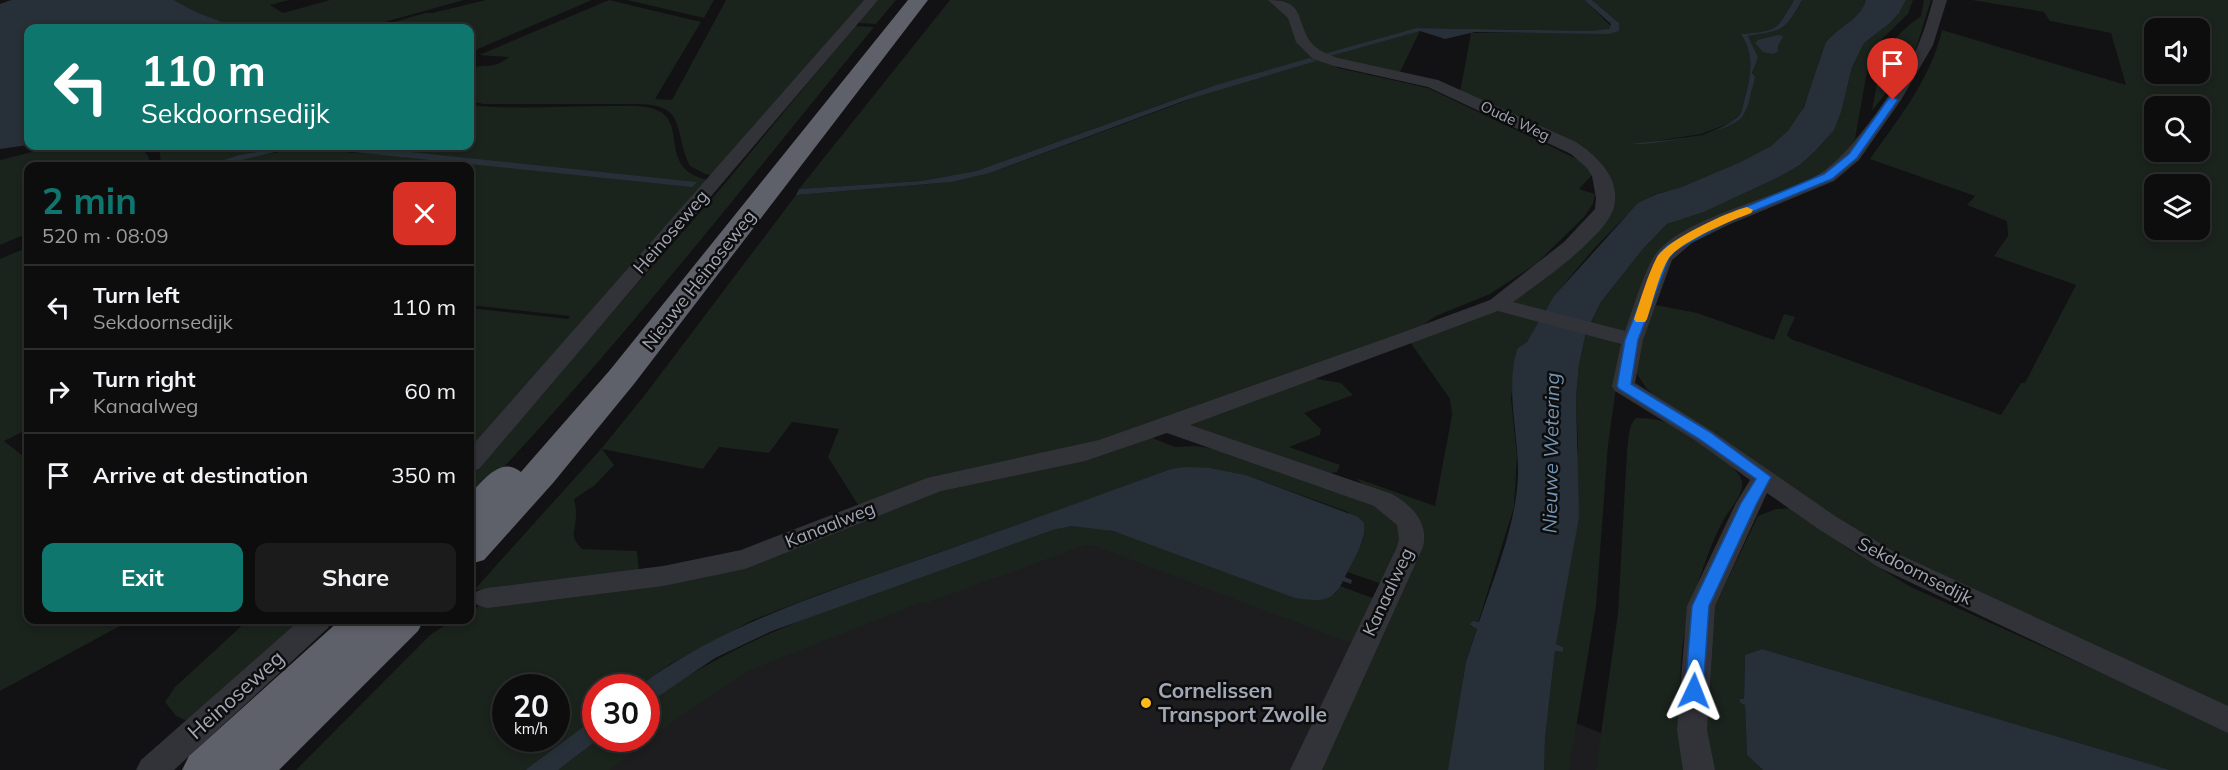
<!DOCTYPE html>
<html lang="en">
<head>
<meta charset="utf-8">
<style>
	:root { --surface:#0e0d0e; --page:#1c1b1c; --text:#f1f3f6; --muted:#9b9c9e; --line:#2e2d2e; --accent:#0f766e }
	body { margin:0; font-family:Mulish,sans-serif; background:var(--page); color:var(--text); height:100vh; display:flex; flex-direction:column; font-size:22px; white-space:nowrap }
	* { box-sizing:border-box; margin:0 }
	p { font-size:20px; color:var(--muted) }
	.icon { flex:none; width:33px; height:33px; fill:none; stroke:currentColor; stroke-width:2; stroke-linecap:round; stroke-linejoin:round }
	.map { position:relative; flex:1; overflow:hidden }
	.details { position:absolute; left:24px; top:162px; width:450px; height:462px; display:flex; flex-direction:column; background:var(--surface); border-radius:12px; box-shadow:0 3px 9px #0003,0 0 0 2px var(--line) }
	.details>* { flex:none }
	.banner { position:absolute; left:24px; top:24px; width:450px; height:126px; border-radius:12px; box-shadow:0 3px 9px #0003,0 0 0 2px var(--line); background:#0f766e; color:#fff; overflow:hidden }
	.controls { position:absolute; left:2144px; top:18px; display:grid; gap:12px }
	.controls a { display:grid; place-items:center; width:66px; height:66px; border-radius:12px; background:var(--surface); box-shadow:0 3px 9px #0003,0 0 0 2px var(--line); font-size:30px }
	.speed { position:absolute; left:492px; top:674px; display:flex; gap:12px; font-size:30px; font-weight:700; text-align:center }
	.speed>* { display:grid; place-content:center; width:78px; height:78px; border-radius:50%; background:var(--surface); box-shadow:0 3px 9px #0003,0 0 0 2px var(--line); line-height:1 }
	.speed small { font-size:15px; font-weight:400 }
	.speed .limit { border:9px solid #d22; background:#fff; color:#111 }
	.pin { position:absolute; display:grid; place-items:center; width:51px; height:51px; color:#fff; margin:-62px -26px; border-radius:50% 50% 50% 0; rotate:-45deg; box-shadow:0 0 6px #0007 }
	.pin .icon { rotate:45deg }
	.me { position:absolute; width:66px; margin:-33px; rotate:2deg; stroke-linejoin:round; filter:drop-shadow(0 0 4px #0008) }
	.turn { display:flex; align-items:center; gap:21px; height:126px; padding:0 18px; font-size:27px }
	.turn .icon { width:78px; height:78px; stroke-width:2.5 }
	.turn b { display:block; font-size:42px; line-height:51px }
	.round { display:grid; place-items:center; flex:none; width:63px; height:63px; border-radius:12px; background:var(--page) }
	.headline { display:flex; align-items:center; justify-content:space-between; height:102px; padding:0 18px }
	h1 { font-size:36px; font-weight:700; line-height:45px; color:var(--accent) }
	.cta { display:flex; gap:12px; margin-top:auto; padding:12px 18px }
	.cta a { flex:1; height:69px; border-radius:12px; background:var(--accent); color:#fff; font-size:24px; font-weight:700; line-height:69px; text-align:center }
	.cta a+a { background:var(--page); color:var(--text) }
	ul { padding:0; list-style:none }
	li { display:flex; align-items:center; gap:18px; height:84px; padding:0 18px; border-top:2px solid var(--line) }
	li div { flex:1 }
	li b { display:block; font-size:22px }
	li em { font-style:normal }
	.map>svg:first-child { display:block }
</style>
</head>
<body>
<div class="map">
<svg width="2228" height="770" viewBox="0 0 2228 770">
	<rect width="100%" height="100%" fill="#121113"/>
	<path fill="#1d1d20" d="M1087 535 1669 759 1706 770H595L646 738 719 677Z"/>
	<path fill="#1b231d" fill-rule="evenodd" d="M174 0H289L270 5 283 13 330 0H464L363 28H238L196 12Z
		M486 0H592L471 52 470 28H374L425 13H432Z
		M609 0 701 22 655 99 672 100 726 0H864L712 175 705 174 690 166C673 132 688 105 639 104H483L470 101V69C484 62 492 71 509 57L479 55Z
		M627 0H714L704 18Z
		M876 0H896L876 24 856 23Z
		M950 0H1269L1288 16 1297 40 1338 68 1428 88 1581 161 1593 174 1579 189 1595 194 1593 204 1584 217 1536 264 1490 294 1436 316 1407 336 1130 436 860 508 828 457 839 429 792 422 769 453 719 447 703 469 602 449 614 465 595 485 574 499C575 504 577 510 576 515 576 533 568 534 582 549L637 551 639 572 494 592 475 589 601 449 644 396 796 195 952 182 990 173 1183 102 1216 85 976 171 921 181 799 189Z
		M1278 0H1584L1611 26 1607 30 1591 31 1417 28 1420 31 1400 72 1338 61 1313 49 1291 10Z
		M1592 0H1794C1776 31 1778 31 1742 34 1758 62 1748 83 1741 113L1730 123 1701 134 1631 145 1703 135 1738 120 1752 92 1753 63 1758 57 1748 36C1785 27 1781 36 1802 0H1866C1860 21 1836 27 1825 44 1816 69 1807 109 1791 128 1768 155 1716 175 1683 187 1674 190 1665 191 1656 194 1628 206 1559 286 1544 313L1511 303 1604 215 1601 167 1460 92 1471 33H1613L1619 23Z
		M1906 0H1913L1908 14 1883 38 1873 54 1866 77 1855 139 1834 167 1802 184 1703 222 1683 232 1628 331 1622 332 1590 326 1601 302 1642 250 1667 224 1704 212 1779 177 1800 165 1814 152 1842 109 1852 67 1864 43 1890 23 1899 13Z
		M1924 0H1931L1913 58 1872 111C1882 63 1877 48 1921 16Z
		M1972 0H2228V712L1898 558 1678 415 1647 389 1635 371 1642 336 1656 305 1697 313 1774 340 1784 314 1795 317 1787 335 1791 339 2001 415 2021 383H2025L2076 285 1994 256 2008 236 2007 221 1967 205 1975 196 1870 159C1898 119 1931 79 1942 30L2126 85 2111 33 2050 21 2044 12ZM2154 28H2199V74H2154ZM2154 106H2199V152H2154ZM2154 184H2199V230H2154Z
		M855 26 874 27C742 188 614 353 470 503V475L722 187Z
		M470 105C515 110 562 106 609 106 625 106 644 104 659 111 687 125 658 169 708 180L470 452V308L568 319 570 316 470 305V166H217L259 155 300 149 386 155 571 174 696 182 333 146H470Z
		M56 146H139L148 156 151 165 28 166V233L0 245V160Z
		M152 146H292L239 155 204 166H161L160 153Z
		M28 247V429L4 441 28 460V620H131L0 691V259Z
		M1502 309 1542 319 1527 342 1516 352 1511 399 1517 456 1514 507 1478 623 1472 621 1470 626 1477 628 1466 662 1448 770H1314L1420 541 1356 478 1435 506 1452 415 1450 399 1410 342Z
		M1586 333 1612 339 1622 346 1608 445 1596 606 1569 770H1544L1545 738 1555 651 1563 652V647L1556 644 1578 446 1576 398 1579 364Z
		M1305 377 1341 383 1353 395 1304 413 1321 429 1320 435 1289 447 1340 465 1337 472 1326 474 1188 426V421Z
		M1636 418C1647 418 1658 419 1668 423 1684 429 1739 465 1742 481 1744 496 1729 509 1723 521 1717 532 1712 544 1708 555 1692 596 1678 644 1681 688 1682 715 1686 743 1689 770H1596L1618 613 1627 450C1629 439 1628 425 1636 418Z
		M1147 436 1175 447 1197 446 1241 454 1380 504 1404 531 1385 585 1347 572 1363 540 1348 512 1246 475 1210 468 1171 469 1069 507 820 594 753 620 670 664 638 687H596L595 718 525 770H296L430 635 453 620H470V611L479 606 656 581 902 500ZM506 687H556V738H506Z
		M1793 508 1850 550 1911 587 2228 730V770H2170L1762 649 1745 655 1744 700 1740 699V703L1745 705 1747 755 1763 770H1711L1705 732 1709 618 1758 516 1776 509Z
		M1072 526 1101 528 1335 594 1340 586 1378 600 1353 644 1092 545H1086L926 603 922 602 748 671 683 714 610 770H558L600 738H646L647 704C721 648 806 617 893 586 946 568 1000 549 1053 530Z
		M248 620H309L250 675 187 721 176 716 165 702 175 687Z"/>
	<path fill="#273038" d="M11 0H174L196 12 238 28H28V145L0 149V4Z
		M1584 0H1592L1619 23V31L1609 34 1475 32 1445 39 1420 31 1330 56 1324 54 1417 28 1591 31 1609 29 1611 24Z
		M1794 0H1802C1783 34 1783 29 1748 36L1758 57 1752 73 1755 77C1752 89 1749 107 1742 117 1730 133 1649 146 1630 144 1664 139 1717 141 1741 113 1748 85 1758 59 1741 34 1778 31 1776 31 1794 0Z
		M1866 0H1906L1899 13 1890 23 1864 43 1852 67 1842 109 1834 130 1814 152 1800 165 1779 177 1704 212 1667 224 1642 250 1601 302 1586 333 1579 364 1576 398 1579 517 1556 644 1563 647V652L1555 651 1545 738 1544 770H1448L1466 662 1477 629 1470 625 1472 621 1479 622C1494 576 1516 526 1518 476 1519 433 1505 392 1517 349L1527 342 1554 296 1638 203 1657 194 1682 187 1741 162 1771 146 1788 131 1804 107 1825 44C1836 27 1860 21 1866 0Z
		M1778 35 1783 36 1778 46V51L1774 54 1763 52 1755 43 1758 40Z
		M1310 58 1316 61 1189 99 990 173 952 182 796 195 799 189 921 181 976 171 1216 85Z
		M292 146H353L697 182 692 187 333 150 279 151 217 166H204L239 155Z
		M1186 467 1210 468 1246 475 1358 517 1364 523C1366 543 1353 559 1345 577L1352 580 1351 584 1343 581C1332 604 1318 601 1295 598L1113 531 1072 526 1053 530 772 631 715 658 647 704 646 687H638C722 625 821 594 918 560 1003 530 1087 500 1171 469Z
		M1762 649 2170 770H1763L1747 755 1745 705 1740 703V699H1744L1745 655Z
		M595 718 596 738H600L558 770H525Z"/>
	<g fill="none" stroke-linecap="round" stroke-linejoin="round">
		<path fill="#323339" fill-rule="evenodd" d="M864 0H878L479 469 470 471V448Z
			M1268 0C1304 0 1296 18 1309 40 1316 50 1328 55 1338 58L1438 80 1576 142C1597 156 1621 178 1614 207 1607 236 1538 284 1513 302L1625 331C1632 312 1644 271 1655 255 1680 218 1781 197 1821 173 1849 157 1907 74 1919 43 1925 29 1929 14 1933 0H1947L1933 45 1901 100 1859 160 1834 181 1728 225 1692 243 1672 260 1643 340 1635 383 1712 431 1835 516 1896 553 2228 706V733L1878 567 1817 528 1767 493 1715 606 1707 730 1715 770H1683L1677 730 1687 606 1736 503 1750 480 1696 441 1615 391 1612 386 1621 344 1498 311 1190 425 1392 494C1412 505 1429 523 1423 547L1322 770H1290L1397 547 1399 539 1397 525 1374 506 1167 433 1085 461 941 491 745 569 663 586 487 608 477 605 473 598 477 591 487 588 663 566 741 550 927 478 1099 440 1401 333 1490 300 1564 242 1595 209 1596 198 1592 176 1587 168 1571 154 1428 87 1334 66 1313 59 1296 42 1288 18Z
			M300 620H332L328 628 174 770H136L141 760Z"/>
		<path fill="#5e616a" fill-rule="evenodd" d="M908 0H928L634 384 553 483 484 560 470 564V494C483 481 501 455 521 472L527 465 610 370Z
			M340 620H424L418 631 279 770H182L189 756Z"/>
	</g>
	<path fill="#1a73e8" stroke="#114b97" stroke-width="1.5" d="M1893 97 1898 100 1857 158 1832 179 1725 223 1676 250 1669 258 1638 340 1631 384 1710 432 1771 477 1757 503 1709 606 1703 691 1700 696 1694 698 1688 696 1685 691 1692 606 1741 503 1756 479 1699 439 1619 389 1617 386 1625 340 1659 254 1668 245 1717 219 1824 174 1849 154 1889 98Z"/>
	<path fill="#f59e0b" d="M1747 207 1753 210 1751 213C1732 220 1680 242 1669 258 1659 273 1653 302 1647 319L1645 322H1636L1634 319C1641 299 1647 276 1657 257 1667 240 1727 212 1747 207Z"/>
	<circle fill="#ffbb1e" stroke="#0d0d0e" stroke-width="2" cx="1146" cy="703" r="6"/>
	<g text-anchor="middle" stroke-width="5" stroke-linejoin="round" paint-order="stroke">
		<g font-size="15" fill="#a1a7b5" stroke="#0d0d0e">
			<text transform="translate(1515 121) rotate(25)" y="5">Oude Weg</text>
		</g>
		<g font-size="18" fill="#a1a7b5" stroke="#0d0d0e">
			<text transform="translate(671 232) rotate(-49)" y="6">Heinoseweg</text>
			<text transform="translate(699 280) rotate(-52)" y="6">Nieuwe Heinoseweg</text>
			<text transform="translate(830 525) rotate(-22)" y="6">Kanaalweg</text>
			<text transform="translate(1915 571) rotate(27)" y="6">Sekdoornsedijk</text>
			<text transform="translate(1388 592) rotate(-65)" y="6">Kanaalweg</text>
		</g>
		<g font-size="20" font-style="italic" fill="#7494b4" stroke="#0d0d0e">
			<text transform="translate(1551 453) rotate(-89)" y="7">Nieuwe Wetering</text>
		</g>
		<g font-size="21" font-weight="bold" fill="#a1a7b5" stroke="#0d0d0e" text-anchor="start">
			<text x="1158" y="698">Cornelissen<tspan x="1158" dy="24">Transport Zwolle</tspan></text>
		</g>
		<g font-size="21" fill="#a1a7b5" stroke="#0d0d0e">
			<text transform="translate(236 695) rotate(-42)" y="7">Heinoseweg</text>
		</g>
	</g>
</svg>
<div class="controls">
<a><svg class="icon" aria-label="sound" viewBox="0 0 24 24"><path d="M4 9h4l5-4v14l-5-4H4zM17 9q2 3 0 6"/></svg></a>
<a><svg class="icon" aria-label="search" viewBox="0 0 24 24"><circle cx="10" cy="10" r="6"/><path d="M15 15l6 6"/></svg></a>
<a><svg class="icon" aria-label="layers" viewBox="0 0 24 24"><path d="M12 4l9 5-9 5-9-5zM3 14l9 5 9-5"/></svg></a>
</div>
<div class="speed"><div>20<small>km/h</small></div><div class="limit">30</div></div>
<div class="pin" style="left:1893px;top:100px;background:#d93025"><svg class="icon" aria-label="arrive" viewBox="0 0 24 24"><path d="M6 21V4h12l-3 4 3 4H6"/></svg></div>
<svg class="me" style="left:1694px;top:691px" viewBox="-20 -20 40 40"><path d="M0-17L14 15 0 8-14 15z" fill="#1a73e8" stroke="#fff" stroke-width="4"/></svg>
<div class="banner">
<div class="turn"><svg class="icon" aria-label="left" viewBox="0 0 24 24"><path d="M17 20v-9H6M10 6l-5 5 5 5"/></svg><div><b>110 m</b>Sekdoornsedijk</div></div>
</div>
<section class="details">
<div class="headline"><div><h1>2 min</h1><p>520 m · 08:09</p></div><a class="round" style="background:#d93025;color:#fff"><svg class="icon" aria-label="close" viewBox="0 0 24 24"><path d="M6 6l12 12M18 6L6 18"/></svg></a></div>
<ul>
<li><svg class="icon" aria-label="left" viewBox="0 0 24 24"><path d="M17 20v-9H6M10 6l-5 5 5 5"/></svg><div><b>Turn left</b><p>Sekdoornsedijk</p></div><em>110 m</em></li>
<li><svg class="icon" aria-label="right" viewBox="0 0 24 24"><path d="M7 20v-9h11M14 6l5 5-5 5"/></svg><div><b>Turn right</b><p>Kanaalweg</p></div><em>60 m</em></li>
<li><svg class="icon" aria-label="arrive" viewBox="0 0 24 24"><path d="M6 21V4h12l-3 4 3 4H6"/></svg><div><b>Arrive at destination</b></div><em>350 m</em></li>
</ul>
<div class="cta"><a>Exit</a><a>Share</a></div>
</section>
</div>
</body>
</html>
